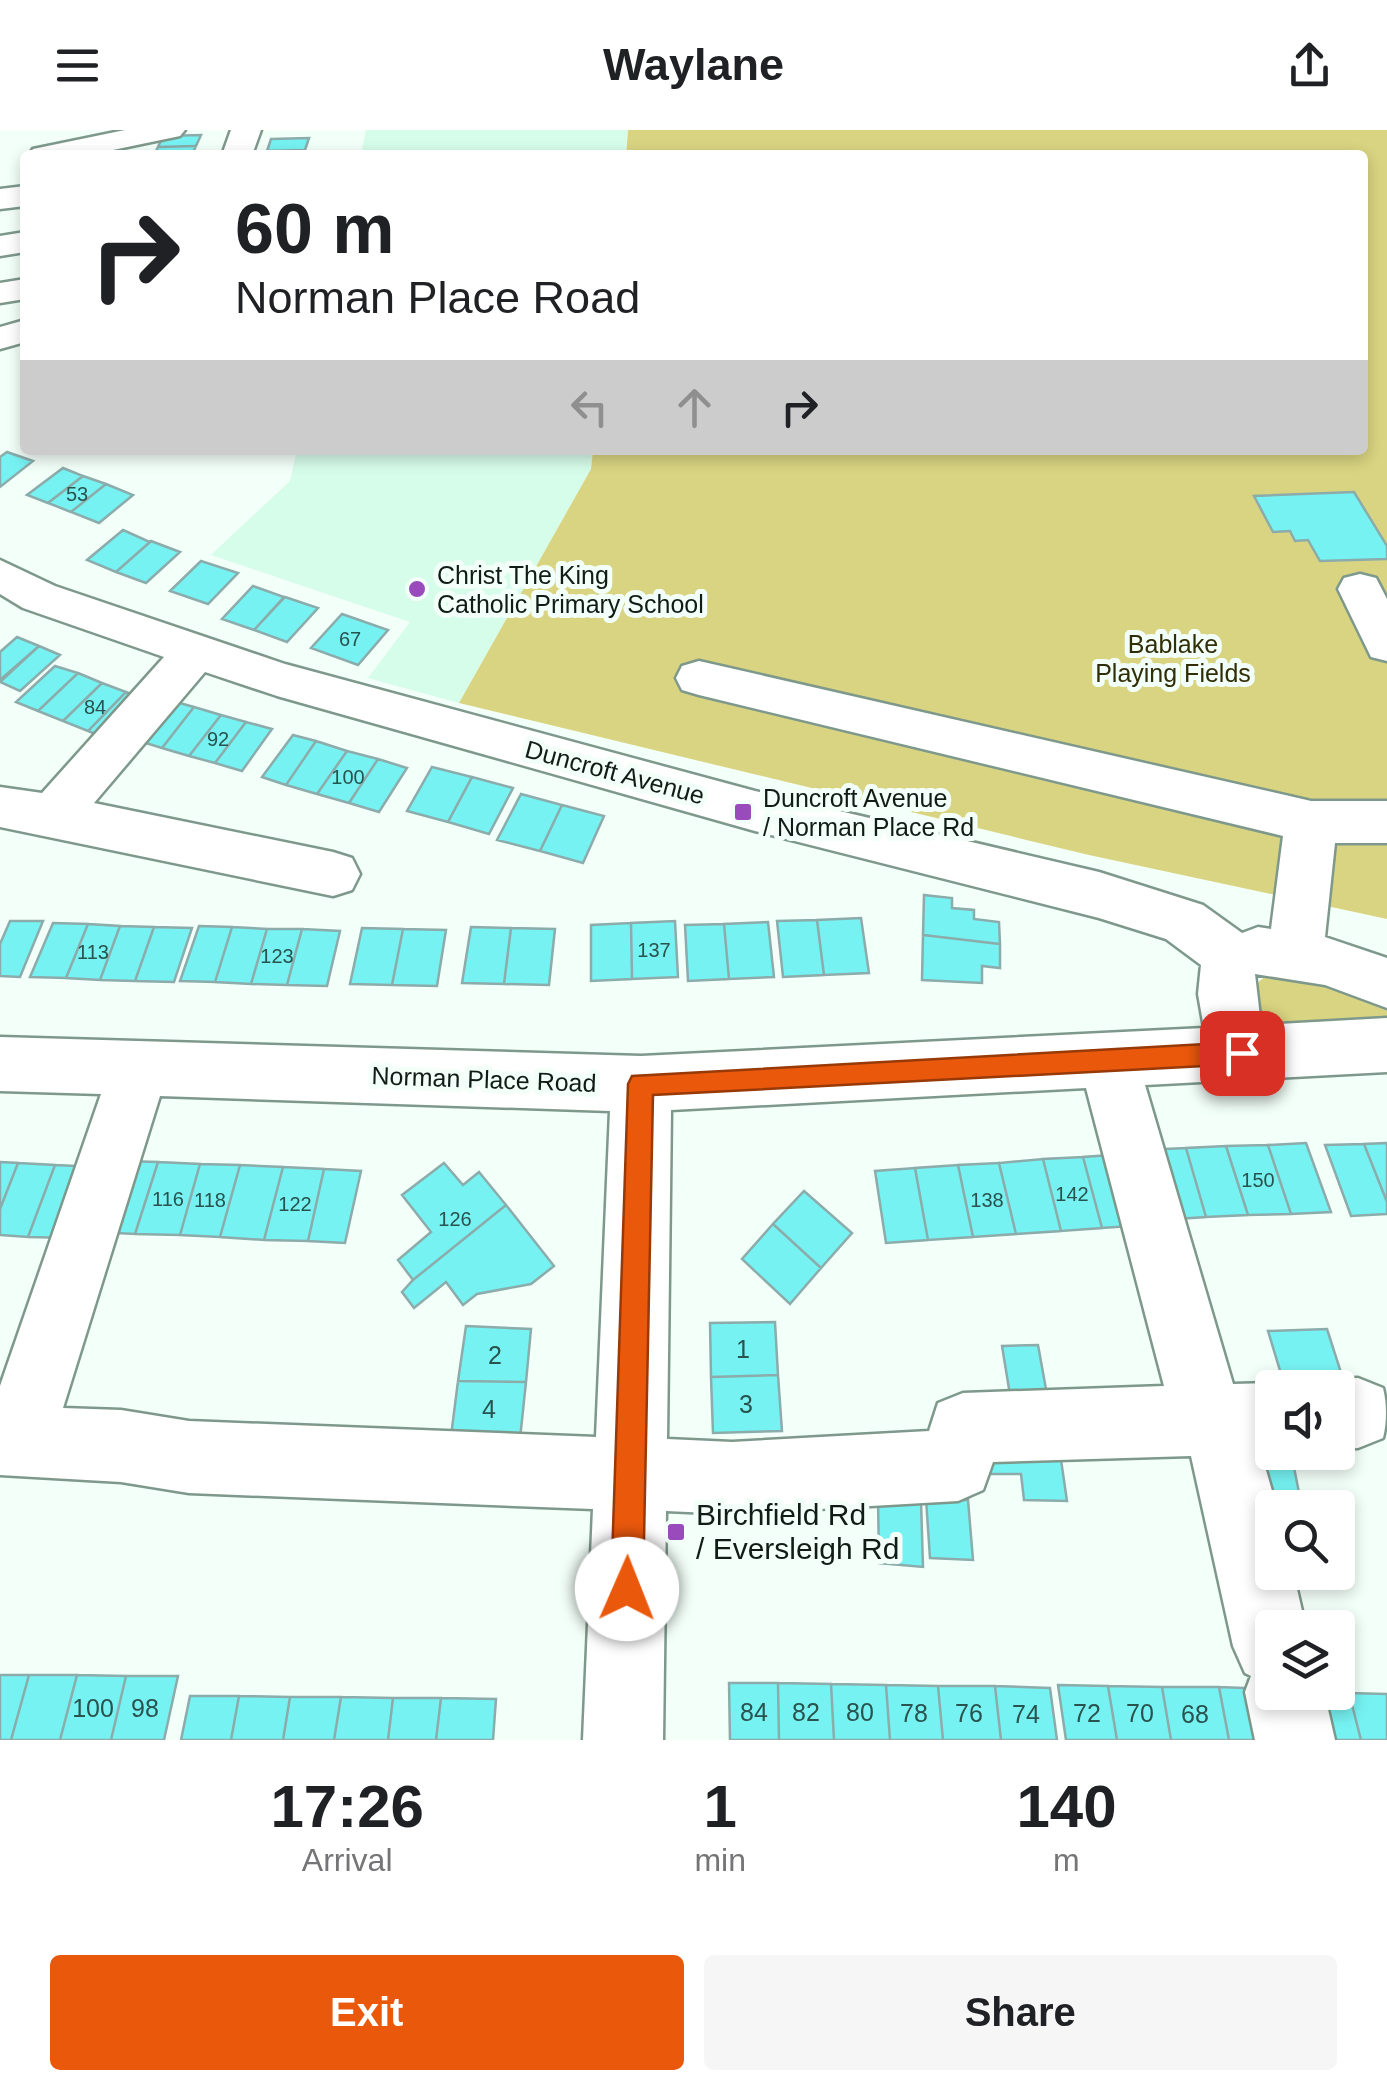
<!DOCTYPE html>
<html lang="en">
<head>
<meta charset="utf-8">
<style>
	:root { --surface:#fff; --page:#f6f6f6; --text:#202124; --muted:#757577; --accent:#ea580c }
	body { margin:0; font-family:Arial,sans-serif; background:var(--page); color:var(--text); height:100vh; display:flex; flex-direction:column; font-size:38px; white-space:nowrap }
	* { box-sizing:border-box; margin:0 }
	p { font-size:32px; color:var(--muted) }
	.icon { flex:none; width:55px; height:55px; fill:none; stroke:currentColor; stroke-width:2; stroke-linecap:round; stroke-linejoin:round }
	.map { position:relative; height:1610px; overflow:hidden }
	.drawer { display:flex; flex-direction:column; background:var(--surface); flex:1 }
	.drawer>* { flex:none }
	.top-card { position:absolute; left:20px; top:20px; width:1348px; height:305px; border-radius:10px; box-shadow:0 5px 15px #0003; background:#fff; color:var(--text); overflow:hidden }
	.buttons { position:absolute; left:1255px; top:1240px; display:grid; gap:20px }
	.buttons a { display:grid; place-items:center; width:100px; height:100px; border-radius:10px; background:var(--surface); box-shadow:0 5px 15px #0003; font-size:50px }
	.pin { position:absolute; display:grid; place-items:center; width:85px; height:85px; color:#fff; margin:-42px; border-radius:20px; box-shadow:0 5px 15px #0006 }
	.me { position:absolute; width:110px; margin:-55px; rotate:1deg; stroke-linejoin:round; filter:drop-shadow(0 0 8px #0008) }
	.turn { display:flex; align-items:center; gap:35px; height:210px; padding:0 50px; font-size:45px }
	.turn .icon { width:130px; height:130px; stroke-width:2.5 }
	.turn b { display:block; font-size:70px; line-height:85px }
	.lanes { display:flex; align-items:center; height:95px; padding:0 50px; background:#0003; justify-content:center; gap:50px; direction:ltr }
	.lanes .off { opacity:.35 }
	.eta { display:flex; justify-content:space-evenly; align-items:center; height:170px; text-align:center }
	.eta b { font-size:60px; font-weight:700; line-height:70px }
	.action { display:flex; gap:20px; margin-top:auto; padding:20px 50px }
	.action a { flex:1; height:115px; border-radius:10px; background:var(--accent); color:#fff; font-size:40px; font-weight:700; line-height:115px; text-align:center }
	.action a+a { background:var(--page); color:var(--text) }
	header { display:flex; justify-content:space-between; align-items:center; height:130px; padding:0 50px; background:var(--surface); font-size:45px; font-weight:700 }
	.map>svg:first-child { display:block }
</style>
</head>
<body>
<header><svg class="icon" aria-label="menu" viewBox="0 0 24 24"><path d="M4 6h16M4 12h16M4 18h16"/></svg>Waylane<svg class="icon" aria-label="share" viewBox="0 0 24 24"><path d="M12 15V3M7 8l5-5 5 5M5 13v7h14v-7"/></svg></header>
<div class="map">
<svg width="1387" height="1610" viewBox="0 0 1387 1610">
	<rect width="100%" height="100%" fill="#f3fff9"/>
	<path fill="#d6fcea" d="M366 0H628L625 25H361Z
		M297 320H593L591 339 459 573 368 548 410 492 211 425 290 351Z"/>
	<path fill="#d9d481" d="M628 0H1387V789L1089 725 459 573 591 339 593 320H1362V25H626Z
		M1279 840 1387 866V887L1263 896C1251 867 1245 853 1279 840Z"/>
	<path fill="#76f2f2" stroke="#8bacab" stroke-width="2.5" d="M201 5 196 16 158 17 163 6Z
		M309 8 305 20 267 21 271 9Z
		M196 16 192 25H154L158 17Z
		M7 322 33 331 0 357V327Z
		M63 338 83 346 48 373 27 365Z
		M83 346 106 354 71 382 48 373Z
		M106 354 133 365 99 393 71 382Z
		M1354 362 1387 416V429L1320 431 1308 410 1295 411 1290 401 1273 402 1254 366Z
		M123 400 150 412 116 442 87 430Z
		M151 411 180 422 146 453 116 442Z
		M201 431 238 443 208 474 170 461Z
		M253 456 284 467 254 500 222 489Z
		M285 467 318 478 287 512 254 500Z
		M342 484 388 500 358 535 311 518Z
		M17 507 39 516 0 550V522Z
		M39 516 60 525 20 561 0 552Z
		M55 536 78 543 38 581 16 572Z
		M78 543 102 553 63 591 38 581Z
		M102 553 126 562 88 601 63 591Z
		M126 562 148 571 110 610 88 601Z
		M169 570 194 577 162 618 136 610Z
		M194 577 221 585 189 626 162 618Z
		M221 585 246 592 215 633 189 626Z
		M246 592 272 599 242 641 215 633Z
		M293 605 316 611 286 655 262 647Z
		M316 611 347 621 317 664 286 655Z
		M347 621 378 629 349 673 317 664Z
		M378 629 407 638 379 682 349 673Z
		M432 637 472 647 448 692 407 681Z
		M472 647 513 658 489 704 448 692Z
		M521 664 562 675 540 721 497 710Z
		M562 675 604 686 583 733 540 721Z
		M924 765 952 768V778L974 780V789L999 792 1000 814 923 805Z
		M861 788 869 843 824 845 817 790Z
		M817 790 824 845 783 847 777 791Z
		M10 791H43L20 847 0 846V814Z
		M675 791 678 847 632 849 631 793Z
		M768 792 774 847 729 849 724 794Z
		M53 793 88 794 66 848 30 847Z
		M631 793 632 849 591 851V795Z
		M88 794 120 796 100 850 66 848Z
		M724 794 729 849 688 851 685 795Z
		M120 796 154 797 135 851 100 850Z
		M199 796 232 797 215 852 180 851Z
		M154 797 192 798 174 852 135 851Z
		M232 797 267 799 251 854 215 852Z
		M471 797 511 798 504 854 462 853Z
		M362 798 403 799 392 855 350 854Z
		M511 798 555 799 549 855 504 854Z
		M267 799H302L287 855 251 854Z
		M302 799 340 801 327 856 287 855Z
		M403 799 446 800 437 856 392 855Z
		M923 805 1000 814V838L982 836V853L922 850Z
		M1306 1013 1331 1082 1291 1084 1268 1015Z
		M1387 1013V1072L1364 1014Z
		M1364 1014 1387 1072V1084L1351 1086 1325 1015Z
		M1268 1015 1291 1084 1248 1085 1226 1016Z
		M1226 1016 1248 1085 1206 1087 1186 1018Z
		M1186 1018 1206 1087 1161 1090 1142 1020Z
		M1125 1024 1145 1095 1102 1098 1083 1027Z
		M1083 1027 1102 1098 1061 1101 1043 1029Z
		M1043 1029 1061 1101 1016 1104 999 1033Z
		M123 1031 158 1032 135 1104 98 1102Z
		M0 1032 18 1033 0 1079Z
		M158 1032 200 1034 180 1105 135 1104Z
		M18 1033 55 1035 28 1107 0 1105V1079Z
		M444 1033 463 1055 479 1042 506 1075 413 1150 398 1130 431 1102 402 1065Z
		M999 1033 1016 1104 973 1107 958 1035Z
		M200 1034 240 1035 220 1107 180 1105Z
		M55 1035 96 1037 71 1108 28 1107Z
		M240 1035 283 1037 264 1110 220 1107Z
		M958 1035 973 1107 928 1110 915 1038Z
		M283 1037 324 1039 308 1111 264 1110Z
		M915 1038 928 1110 886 1113 875 1041Z
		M324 1039 361 1041 345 1113 308 1111Z
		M804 1061 852 1103 821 1138 773 1094Z
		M506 1075 554 1136 531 1154 477 1164 463 1175 446 1152 414 1178 402 1162 413 1150Z
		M773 1094 821 1138 790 1174 742 1129Z
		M775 1192 778 1245 711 1247 710 1193Z
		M466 1196 531 1199 526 1252 458 1251Z
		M1327 1199 1345 1255 1285 1257 1268 1201Z
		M1038 1215 1048 1270 1011 1271 1002 1216Z
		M778 1245 782 1301 713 1303 711 1247Z
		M458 1251 526 1252 520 1309 451 1306Z
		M973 1309H1058L1067 1371 1024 1370 1021 1344H977Z
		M1259 1317 1291 1322 1302 1378 1271 1379Z
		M878 1367 921 1371 923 1437 879 1433Z
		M926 1369 968 1370 973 1430 930 1428Z
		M0 1545H29L11 1610H0Z
		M29 1545H77L60 1610H11Z
		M77 1545 126 1546 111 1610H60Z
		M126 1546H178L164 1610H111Z
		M729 1553H778L779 1610H730Z
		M778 1553 831 1554 834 1610H779Z
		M831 1554 886 1555 890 1610H834Z
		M886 1555 938 1556 943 1610H890Z
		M1058 1555 1108 1556 1117 1610H1066Z
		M938 1556H995L1001 1610H943Z
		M995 1556 1050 1558 1057 1610H1001Z
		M1108 1556 1162 1557 1171 1610H1117Z
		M1162 1557H1219L1229 1610H1171Z
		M1219 1557 1269 1559 1281 1610H1229Z
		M1302 1563H1349L1361 1610H1313Z
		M1349 1563 1387 1564V1610H1361Z
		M190 1566H239L231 1610H181Z
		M239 1566 290 1567 283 1610H231Z
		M290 1567H341L334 1610H283Z
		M341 1567 393 1568 388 1610H334Z
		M393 1568H441L436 1610H388Z
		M441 1568 496 1569 493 1610H436Z"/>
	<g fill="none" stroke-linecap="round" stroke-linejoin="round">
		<defs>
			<path id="minor" d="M125 0H185L180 6 89 25H29L33 19Z
				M231 0H261L252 25H222Z
				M25 56V76L0 79V59Z
				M25 102V122L0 126V106Z
				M25 149V169L0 173V153Z
				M25 190V212L0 219V197Z
				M0 430 55 456 285 534 755 661 1099 742 1203 775 1242 803 1258 797 1271 799 1283 706 699 565 682 560 676 548 682 536 699 531 1311 671H1387V713H1335L1325 807 1387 828V878L1325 855 1255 844 1261 895 1387 888V942L1145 955 1233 1254 1272 1253 1283 1258H1272L1274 1322 1261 1323 1277 1378H1272V1442H1293L1306 1498H1272V1562H1324L1335 1610H1255L1245 1562 1251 1546 1245 1543 1233 1516 1191 1326 993 1332 983 1360 958 1371 732 1384 666 1381 663 1610H583L593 1379 189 1363 121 1352 0 1345V1256L101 964 0 961V907L641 926 1204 898 1198 864 1201 835 1166 809 1099 788 755 701 277 566 205 542 94 673 333 722 352 728 360 744 352 760 333 766 0 697V657L42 663 164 527 23 478 0 464ZM1086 958 1164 1256 963 1263 938 1273 929 1301 732 1312 667 1309 671 980ZM160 966 610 981 596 1307 189 1291 121 1280 63 1278Z
				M1360 444 1376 448 1387 469V531L1371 527 1338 459 1344 448Z
				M1358 1248 1383 1258C1387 1274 1387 1292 1383 1308L1358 1318 1338 1319V1258H1317L1338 1249Z"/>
		</defs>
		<use href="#minor" stroke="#7e998c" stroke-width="5"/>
		<use href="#minor" fill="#fff" fill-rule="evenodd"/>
	</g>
	<path fill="#ea580c" stroke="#983908" stroke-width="2.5" d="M1242 912 1250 915 1254 923 1250 931 1242 934 653 965 643 1459 638 1470 627 1475 616 1470 611 1459 628 954 632 946Z"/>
	<g fill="#994bbc" stroke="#f3fff9" stroke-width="4">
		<circle cx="417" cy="459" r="10"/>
		<rect x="733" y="672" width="20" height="20" rx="5"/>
		<rect x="666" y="1392" width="20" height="20" rx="5"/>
	</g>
	<g text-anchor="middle" stroke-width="10" stroke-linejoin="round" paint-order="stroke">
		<g font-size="20" fill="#2a524e">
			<text x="77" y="371">53</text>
			<text x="350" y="516">67</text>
			<text x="95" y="584">84</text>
			<text x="218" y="616">92</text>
			<text x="348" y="654">100</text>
			<text x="654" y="827">137</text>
			<text x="93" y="829">113</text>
			<text x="277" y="833">123</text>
			<text x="1258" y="1057">150</text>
			<text x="1072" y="1071">142</text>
			<text x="168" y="1076">116</text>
			<text x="210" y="1077">118</text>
			<text x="987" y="1077">138</text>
			<text x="295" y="1081">122</text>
			<text x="455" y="1096">126</text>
		</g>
		<g font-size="25" fill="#111c17" stroke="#f3fff9" text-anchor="start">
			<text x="437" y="454">Christ The King<tspan x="437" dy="29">Catholic Primary School</tspan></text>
			<text x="763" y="677">Duncroft Avenue<tspan x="763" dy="29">/ Norman Place Rd</tspan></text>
		</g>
		<g font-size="25" fill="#312e07" stroke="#f3fff9">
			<text x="1173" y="523">Bablake<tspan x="1173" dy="29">Playing Fields</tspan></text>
		</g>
		<g font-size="25" fill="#111c17" stroke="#f3fff9">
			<text transform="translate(615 642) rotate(15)" y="9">Duncroft Avenue</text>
			<text transform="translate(484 949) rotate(2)" y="9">Norman Place Road</text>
		</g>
		<g font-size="25" fill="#2a524e">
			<text x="743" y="1228">1</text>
			<text x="495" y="1234">2</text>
			<text x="746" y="1283">3</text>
			<text x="489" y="1288">4</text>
			<text x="93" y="1587">100</text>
			<text x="145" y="1587">98</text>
			<text x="754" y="1591">84</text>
			<text x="806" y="1591">82</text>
			<text x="860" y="1591">80</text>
			<text x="914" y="1592">78</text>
			<text x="969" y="1592">76</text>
			<text x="1087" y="1592">72</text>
			<text x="1140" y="1592">70</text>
			<text x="1026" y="1593">74</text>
			<text x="1195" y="1593">68</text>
		</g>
		<g font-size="30" fill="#111c17" stroke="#f3fff9" text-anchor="start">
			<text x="696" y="1395">Birchfield Rd<tspan x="696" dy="34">/ Eversleigh Rd</tspan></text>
		</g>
	</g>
</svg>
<div class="buttons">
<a><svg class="icon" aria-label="sound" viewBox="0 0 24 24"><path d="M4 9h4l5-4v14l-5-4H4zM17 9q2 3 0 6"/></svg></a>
<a><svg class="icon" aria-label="search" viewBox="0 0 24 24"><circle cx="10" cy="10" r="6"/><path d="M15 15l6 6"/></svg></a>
<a><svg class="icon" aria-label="layers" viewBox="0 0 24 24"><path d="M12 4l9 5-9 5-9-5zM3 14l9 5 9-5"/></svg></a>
</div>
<div class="pin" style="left:1242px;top:923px;background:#d93025"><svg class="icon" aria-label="arrive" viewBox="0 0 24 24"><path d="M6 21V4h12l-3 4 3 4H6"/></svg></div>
<svg class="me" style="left:627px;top:1459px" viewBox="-20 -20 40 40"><circle r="19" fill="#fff"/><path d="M0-13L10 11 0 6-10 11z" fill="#ea580c"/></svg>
<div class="top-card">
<div class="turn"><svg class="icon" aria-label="right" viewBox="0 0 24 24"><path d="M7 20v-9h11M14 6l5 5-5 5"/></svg><div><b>60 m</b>Norman Place Road</div></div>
<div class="lanes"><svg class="icon off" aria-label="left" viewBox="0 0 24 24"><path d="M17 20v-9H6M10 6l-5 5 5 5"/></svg><svg class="icon off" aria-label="ahead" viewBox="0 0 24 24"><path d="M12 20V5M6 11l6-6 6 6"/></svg><svg class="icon" aria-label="right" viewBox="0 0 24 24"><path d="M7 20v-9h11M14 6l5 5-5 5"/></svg></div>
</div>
</div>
<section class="drawer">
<div class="eta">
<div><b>17:26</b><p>Arrival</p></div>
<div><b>1</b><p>min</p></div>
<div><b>140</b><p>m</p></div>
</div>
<div class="action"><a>Exit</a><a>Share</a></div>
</section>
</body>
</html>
